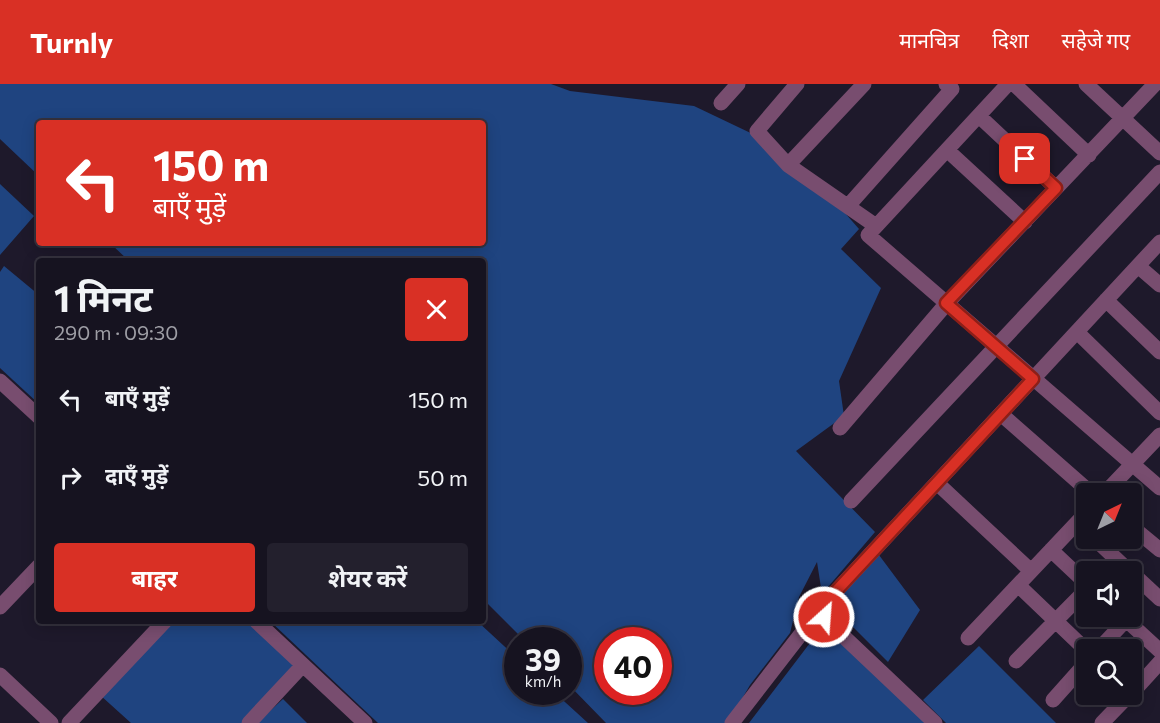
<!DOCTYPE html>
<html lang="hi">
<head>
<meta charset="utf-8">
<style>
	:root { --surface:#161320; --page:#23202d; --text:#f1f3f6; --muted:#9e9ea5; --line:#35323e; --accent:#d93025 }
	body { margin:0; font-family:Commissioner,"Noto Sans Devanagari",sans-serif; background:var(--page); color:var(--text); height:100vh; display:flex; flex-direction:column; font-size:22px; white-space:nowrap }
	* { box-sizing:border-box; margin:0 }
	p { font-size:20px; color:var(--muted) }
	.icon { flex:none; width:33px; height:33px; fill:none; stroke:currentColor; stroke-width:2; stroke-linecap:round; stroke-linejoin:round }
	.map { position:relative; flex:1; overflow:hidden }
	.panel { position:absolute; left:36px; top:174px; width:450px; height:366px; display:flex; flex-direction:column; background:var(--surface); border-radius:6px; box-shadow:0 3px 15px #0003,0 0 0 2px var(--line) }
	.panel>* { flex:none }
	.banner { position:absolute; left:36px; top:36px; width:450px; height:126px; border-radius:6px; box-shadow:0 3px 15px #0003,0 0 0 2px var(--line); background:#d93025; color:#fff; overflow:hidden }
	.needle { width:39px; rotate:43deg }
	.controls { position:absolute; left:1076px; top:399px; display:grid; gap:12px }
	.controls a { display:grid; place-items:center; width:66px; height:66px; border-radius:6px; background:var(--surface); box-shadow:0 3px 15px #0003,0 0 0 2px var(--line); font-size:30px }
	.speed { position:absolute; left:504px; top:543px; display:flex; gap:12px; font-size:30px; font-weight:700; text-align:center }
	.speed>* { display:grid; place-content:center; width:78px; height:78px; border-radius:50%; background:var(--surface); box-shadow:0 3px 15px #0003,0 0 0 2px var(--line); line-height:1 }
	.speed small { font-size:15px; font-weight:400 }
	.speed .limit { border:9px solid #d22; background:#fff; color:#111 }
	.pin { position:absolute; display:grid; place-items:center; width:51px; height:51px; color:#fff; margin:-26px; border-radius:12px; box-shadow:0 3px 9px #0006 }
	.me { position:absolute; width:66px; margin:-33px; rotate:26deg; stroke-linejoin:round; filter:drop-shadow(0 0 4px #0008) }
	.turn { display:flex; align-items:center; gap:21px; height:126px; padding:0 18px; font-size:27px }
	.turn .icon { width:78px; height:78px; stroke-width:2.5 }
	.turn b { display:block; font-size:42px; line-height:51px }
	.round { display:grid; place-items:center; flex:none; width:63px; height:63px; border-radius:6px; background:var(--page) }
	.head { display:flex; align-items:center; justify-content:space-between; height:102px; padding:0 18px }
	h1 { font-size:36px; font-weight:700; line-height:45px }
	.cta { display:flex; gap:12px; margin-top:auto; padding:12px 18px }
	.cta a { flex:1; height:69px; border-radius:6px; background:var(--accent); color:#fff; font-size:24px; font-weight:700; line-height:69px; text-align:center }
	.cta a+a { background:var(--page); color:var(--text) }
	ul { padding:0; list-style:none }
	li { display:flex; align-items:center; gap:18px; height:78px; padding:0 18px }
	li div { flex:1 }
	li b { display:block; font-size:22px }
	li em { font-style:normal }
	header { display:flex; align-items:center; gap:36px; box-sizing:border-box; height:84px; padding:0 30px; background:var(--accent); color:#fff }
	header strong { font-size:28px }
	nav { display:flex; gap:33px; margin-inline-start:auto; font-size:21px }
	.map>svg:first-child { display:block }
</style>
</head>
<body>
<header>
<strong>Turnly</strong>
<nav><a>मानचित्र</a><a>दिशा</a><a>सहेजे गए</a></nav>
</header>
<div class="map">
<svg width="1160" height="639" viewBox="0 0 1160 639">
	<rect width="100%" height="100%" fill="#1e192b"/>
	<path fill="#1f4480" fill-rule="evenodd" d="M0 0H551L570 7 694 22 759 53 831 113 859 145 841 165 881 204 839 297 844 332 796 367 875 448 822 510 817 478 799 513 790 549 750 601 728 639H606L569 601 568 556H524L483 515V177H129L110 159H483V39H39V92L0 55ZM608 556H658V608H608Z
		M0 100 34 132 0 171Z
		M4 182 39 211V320L0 284V188Z
		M876 467 920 526 888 578 832 522Z
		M832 530 937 639H749Z
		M174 537H248L298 584 247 639H131L100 611Z
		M270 537H477L517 574 518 608H554L588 639H378Z
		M979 562 1056 639H946L923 616Z
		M283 615 307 639H257Z"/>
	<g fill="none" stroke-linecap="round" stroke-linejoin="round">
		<path stroke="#784d6f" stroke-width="15" d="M797 0 757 47 788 81 876 142
			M1008 0 868 151 1160 404
			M1014 0 1089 71
			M1086 0 1160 69
			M721 19 738 0
			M979 32 1056 104
			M947 66 1025 138
			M788 81 864 0
			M848 122 952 5 946 0
			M1138 182 1160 201
			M1106 216 1160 268
			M1077 248 1160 329
			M0 297 39 333
			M1001 330 1092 410
			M840 344 947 219 1155 0
			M937 399 1031 487
			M1104 410 1160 351
			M851 417 1160 88
			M1131 442 1160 466
			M1094 454 1130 488
			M1051 466 1086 499
			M1131 488 1160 515
			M1018 501 1086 566
			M0 523 39 482
			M1122 532 1160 567
			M256 537 365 639
			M968 554 1086 429
			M1098 566 1126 536
			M1016 577 1086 506
			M0 591 51 639
			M1131 610 1160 578
			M1053 616 1086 579
			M69 639 165 537
			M249 639 303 581
			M732 639 825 519
			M935 639 823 533 825 519 1160 158
			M1102 639 1130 610"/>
	</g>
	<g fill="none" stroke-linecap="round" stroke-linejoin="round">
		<defs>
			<path id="route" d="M824 533 825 519 1033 295 946 219 1056 104 1025 75"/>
		</defs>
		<use href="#route" stroke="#8d1f18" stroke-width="15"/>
		<use href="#route" stroke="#d93025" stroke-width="10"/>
	</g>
</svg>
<div class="controls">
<a><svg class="needle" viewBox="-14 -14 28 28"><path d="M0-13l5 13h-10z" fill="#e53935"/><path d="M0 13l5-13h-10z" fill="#9e9ea5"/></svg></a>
<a><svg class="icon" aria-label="sound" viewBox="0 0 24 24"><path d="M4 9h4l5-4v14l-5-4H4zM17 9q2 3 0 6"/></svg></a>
<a><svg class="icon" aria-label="search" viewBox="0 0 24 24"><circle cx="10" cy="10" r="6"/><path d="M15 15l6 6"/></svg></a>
</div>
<div class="speed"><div>39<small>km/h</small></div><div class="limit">40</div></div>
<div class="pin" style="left:1025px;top:75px;background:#d93025"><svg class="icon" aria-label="arrive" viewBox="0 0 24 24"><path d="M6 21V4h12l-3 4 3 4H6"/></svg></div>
<svg class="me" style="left:824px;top:533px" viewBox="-20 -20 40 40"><circle r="17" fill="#d93025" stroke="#fff" stroke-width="3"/><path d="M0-11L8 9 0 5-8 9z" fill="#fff"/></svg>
<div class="banner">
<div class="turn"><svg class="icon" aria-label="left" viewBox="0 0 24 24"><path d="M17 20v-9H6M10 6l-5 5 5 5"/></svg><div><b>150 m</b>बाएँ मुड़ें</div></div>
</div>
<section class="panel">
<div class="head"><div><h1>1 मिनट</h1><p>290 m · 09:30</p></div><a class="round" style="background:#d93025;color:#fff"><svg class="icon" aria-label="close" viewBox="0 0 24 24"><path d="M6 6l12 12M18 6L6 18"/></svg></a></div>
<ul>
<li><svg class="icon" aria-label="left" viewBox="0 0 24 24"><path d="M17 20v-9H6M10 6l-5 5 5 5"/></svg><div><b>बाएँ मुड़ें</b></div><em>150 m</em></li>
<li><svg class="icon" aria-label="right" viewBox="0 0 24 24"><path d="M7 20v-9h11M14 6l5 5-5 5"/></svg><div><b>दाएँ मुड़ें</b></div><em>50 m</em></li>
</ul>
<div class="cta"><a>बाहर</a><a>शेयर करें</a></div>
</section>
</div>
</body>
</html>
